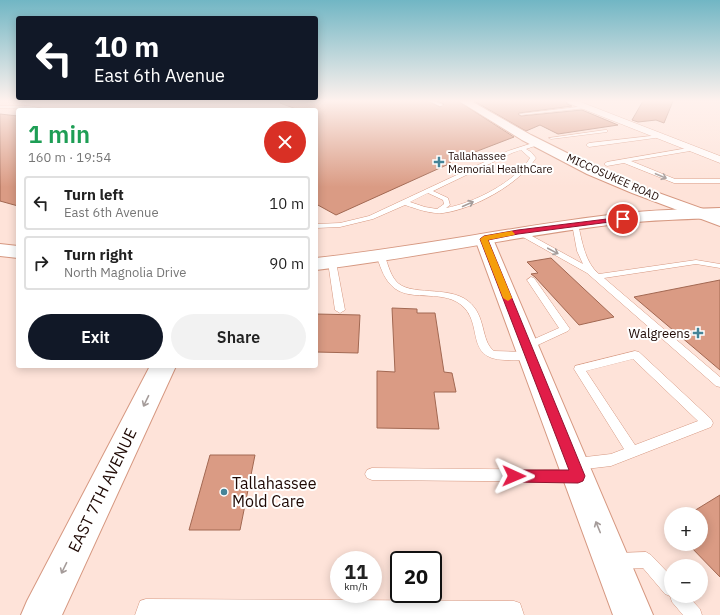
<!DOCTYPE html>
<html lang="en">
<head>
<meta charset="utf-8">
<style>
	:root { --surface:#fff; --page:#f2f2f2; --text:#222; --muted:#767676; --line:#e0e0e0; --accent:#111827 }
	body { margin:0; font-family:"IBM Plex Sans",sans-serif; background:var(--page); color:var(--text); height:100vh; display:flex; flex-direction:column; font-size:15px; white-space:nowrap }
	* { box-sizing:border-box; margin:0 }
	p { font-size:13px; color:var(--muted) }
	.icon { flex:none; width:22px; height:22px; fill:none; stroke:currentColor; stroke-width:2; stroke-linecap:round; stroke-linejoin:round }
	.map { position:relative; flex:1; overflow:hidden }
	.side { position:absolute; left:16px; top:108px; width:302px; height:260px; display:flex; flex-direction:column; background:var(--surface); border-radius:4px; box-shadow:0 2px 10px #0003 }
	.side>* { flex:none }
	.banner { position:absolute; left:16px; top:16px; width:302px; height:84px; border-radius:4px; box-shadow:0 2px 10px #0003; background:#111827; color:#fff; overflow:hidden }
	.fabs { position:absolute; left:664px; top:507px; display:grid; gap:8px }
	.fabs a { display:grid; place-items:center; width:44px; height:44px; border-radius:50%; background:var(--surface); box-shadow:0 2px 10px #0003; font-size:20px }
	.speed { position:absolute; left:330px; top:551px; display:flex; gap:8px; font-size:20px; font-weight:700; text-align:center }
	.speed>* { display:grid; place-content:center; width:52px; height:52px; border-radius:50%; background:var(--surface); box-shadow:0 2px 10px #0003; line-height:1 }
	.speed small { font-size:10px; font-weight:400 }
	.speed .limit { border:2px solid #111; border-radius:6px; background:#fff; color:#111 }
	.pin { position:absolute; display:grid; place-items:center; width:34px; height:34px; color:#fff; margin:-17px; border:2px solid #fff; border-radius:50%; box-shadow:0 1px 4px #0007 }
	.me { position:absolute; width:44px; margin:-22px; rotate:91deg; stroke-linejoin:round; filter:drop-shadow(0 0 3px #0008) }
	.turn { display:flex; align-items:center; gap:14px; height:84px; padding:0 12px; font-size:18px }
	.turn .icon { width:52px; height:52px; stroke-width:2.5 }
	.turn b { display:block; font-size:28px; line-height:34px }
	.round { display:grid; place-items:center; flex:none; width:42px; height:42px; border-radius:21px; background:var(--page) }
	.headline { display:flex; align-items:center; justify-content:space-between; height:68px; padding:0 12px }
	h1 { font-size:24px; font-weight:600; line-height:30px; color:#1e9e55 }
	.primary-button { display:flex; gap:8px; margin-top:auto; padding:8px 12px }
	.primary-button a { flex:1; height:46px; border-radius:24px; background:var(--accent); color:#fff; font-size:16px; font-weight:600; line-height:46px; text-align:center }
	.primary-button a+a { background:var(--page); color:var(--text) }
	ul { padding:0; list-style:none }
	li { display:flex; align-items:center; gap:12px; height:54px; margin:0 8px 6px; padding:0 4px; border:2px solid var(--line); border-radius:4px }
	li div { flex:1 }
	li b { display:block; font-size:15px }
	li em { font-style:normal }
	.map>svg:first-child { display:block }
</style>
</head>
<body>
<div class="map">
<svg width="720" height="615" viewBox="0 0 720 615">
	<rect width="100%" height="100%" fill="#fee3d9"/>
	<path fill="#da9b84" stroke="#a26852" d="M281 101H428L440 107 444 104 437 101H458L514 137 449 162 451 163 336 215 316 204V110H299L280 103Z
		M474 101H566L567 104 572 106 519 113 518 114 521 116 582 110 618 125 558 134 540 125 526 131Z
		M643 101H673L664 123 656 120 638 122 632 120Z
		M0 114 18 116V206L0 201Z
		M551 258 614 317 579 325 535 277 531 274 538 273 527 262Z
		M720 280V370L634 297Z
		M392 308 417 309V313H435L444 372 452 373 456 392H434L439 429 377 428V371L395 372Z
		M316 314 360 315 358 353 316 352Z
		M210 455H255L240 530H189Z
		M720 495V577L688 544H701V514H689Z"/>
	<g fill="none" stroke-linecap="round" stroke-linejoin="round">
		<defs>
			<path id="service" d="M429 101H434L443 105 440 106Z
				M0 106H29L50 110 0 108Z
				M586 106 587 108 521 115 519 114Z
				M605 130H607V132L551 139 549 138Z
				M660 135 662 136V137L589 147 586 145 589 143Z
				M539 141 541 142V144L526 149 531 152 536 158C519 184 474 209 443 213 430 214 417 209 405 205L373 219 340 227 316 228V224L340 223 369 216 508 151ZM521 150 530 158C515 182 474 203 446 208L450 205 448 198 433 191 512 153ZM428 193 443 200 444 204 437 209 425 207 410 202Z
				M694 147 696 148V150L631 161 675 179H720V183H674L624 163 607 166 604 164 607 162Z
				M575 222 578 224C582 241 585 263 599 274L696 260 720 264V268L696 264 604 278 720 377V387L716 386 587 273 514 232 518 230H521L583 264 577 251 572 224Z
				M377 253H383C388 262 389 273 396 281 409 297 448 285 468 301 487 316 480 340 494 351L529 352 533 353 534 356 533 359C524 361 514 360 505 360 463 359 485 322 460 304 440 289 407 303 391 285 383 277 380 265 376 255Z
				M329 260H332L336 262 345 310 340 313 335 310 328 262Z
				M531 277 534 278 570 329 568 331 527 350 523 348 522 346 523 344 559 328 527 280Z
				M635 351 639 352 711 419 713 423 711 427 611 466 577 470 572 468 571 464 572 460 577 458 611 454 624 449 574 369 575 366ZM633 359 698 421 635 445 586 371Z
				M372 468 574 470 579 472 581 476 579 480 574 482 372 480 367 478 365 474 367 470Z
				M646 552 651 555 671 576V596H688L700 609 702 615H683L672 602 670 596 665 594 643 568 619 569 614 566 611 561 614 556 619 553Z
				M146 599 514 601 520 603 524 615H135L140 601Z"/>
			<path id="minor" d="M567 101H578L720 156V163L568 103Z"/>
			<path id="tertiary" d="M459 101H471L531 135 597 168 642 187 720 215V226L632 193 587 174 522 140Z
				M484 234 490 235 493 239 653 615H613L475 239 478 235Z
				M150 366H176L62 615H21L27 601Z"/>
			<path id="secondary" d="M720 208V218C686 219 651 220 617 224 516 236 417 258 316 270V258C417 247 516 226 617 214 651 210 686 209 720 208Z
				M0 244 18 246V258L0 256Z"/>
		</defs>
		<use href="#service" stroke="#d69881" stroke-width="1"/>
		<use href="#minor" stroke="#d69881" stroke-width="1"/>
		<use href="#tertiary" stroke="#d69881" stroke-width="2"/>
		<use href="#secondary" stroke="#d69881" stroke-width="2"/>
		<use href="#service" fill="#fff" fill-rule="evenodd"/>
		<use href="#minor" fill="#fff" fill-rule="evenodd"/>
		<use href="#tertiary" fill="#fff" fill-rule="evenodd"/>
		<use href="#secondary" fill="#fff" fill-rule="evenodd"/>
	</g>
	<defs><path id="oneway-shaft" d="M-6 0H5M1.5-3L5.5 0L1.5 3" fill="none" stroke-width="1.6" stroke-linecap="round" stroke-linejoin="round"/></defs>
	<g stroke="#a59c9a">
		<use href="#oneway-shaft" transform="translate(661 176) rotate(23)"/>
		<use href="#oneway-shaft" transform="translate(468 204) rotate(-24)"/>
		<use href="#oneway-shaft" transform="translate(553 251) rotate(28)"/>
		<use href="#oneway-shaft" transform="translate(146 401) rotate(116)"/>
		<use href="#oneway-shaft" transform="translate(598 527) rotate(-112)"/>
		<use href="#oneway-shaft" transform="translate(64 568) rotate(116)"/>
	</g>
	<linearGradient id="sky" x2="0" y2="1"><stop stop-color="#71b6c4"/><stop offset="0.54" stop-color="#fff2ee"/><stop offset="1" stop-color="#fff2ee" stop-opacity="0"/></linearGradient>
	<rect width="720" height="187" fill="url(#sky)"/>
	<path fill="#e11d48" stroke="#92132f" d="M623 217 626 219 625 220 518 234 488 240 585 476 583 481 578 483 514 482 509 480 508 476 509 472 514 470H569L480 239 484 236 518 230Z"/>
	<path fill="#f59e0b" d="M512 231 515 234 514 235 488 240 512 298 508 301 503 298 480 239 484 236Z"/>
	<g fill="#458498" stroke="#fff" stroke-width="1.5">
		<path d="M437 156h4v4h4v4h-4v4h-4v-4h-4v-4h4z"/>
		<path d="M696 327h4v4h4v4h-4v4h-4v-4h-4v-4h4z"/>
		<circle cx="224" cy="492" r="4"/>
	</g>
	<g text-anchor="middle" stroke-width="4" stroke-linejoin="round" paint-order="stroke">
		<g font-size="11" fill="#1e0803" stroke="#fff" text-anchor="start">
			<text x="448" y="160">Tallahassee<tspan x="448" dy="13">Memorial HealthCare</tspan></text>
		</g>
		<g font-size="11" fill="#1e0803" stroke="#fff">
			<text transform="translate(613 177) rotate(24)" y="4">MICCOSUKEE ROAD</text>
		</g>
		<g font-size="13" fill="#1e0803" stroke="#fff" text-anchor="end">
			<text x="690" y="338">Walgreens</text>
		</g>
		<g font-size="16" fill="#1e0803" stroke="#fff" text-anchor="start">
			<text x="232" y="489">Tallahassee<tspan x="232" dy="18">Mold Care</tspan></text>
		</g>
		<g font-size="16" fill="#1e0803" stroke="#fff">
			<text transform="translate(102 490) rotate(-64)" y="6">EAST 7TH AVENUE</text>
		</g>
	</g>
</svg>
<div class="fabs">
<a>+</a>
<a>−</a>
</div>
<div class="speed"><div>11<small>km/h</small></div><div class="limit">20</div></div>
<div class="pin" style="left:623px;top:219px;background:#d93025"><svg class="icon" aria-label="arrive" viewBox="0 0 24 24"><path d="M6 21V4h12l-3 4 3 4H6"/></svg></div>
<svg class="me" style="left:514px;top:476px" viewBox="-20 -20 40 40"><path d="M0-17L14 15 0 8-14 15z" fill="#e11d48" stroke="#fff" stroke-width="4"/></svg>
<div class="banner">
<div class="turn"><svg class="icon" aria-label="left" viewBox="0 0 24 24"><path d="M17 20v-9H6M10 6l-5 5 5 5"/></svg><div><b>10 m</b>East 6th Avenue</div></div>
</div>
<section class="side">
<div class="headline"><div><h1>1 min</h1><p>160 m · 19:54</p></div><a class="round" style="background:#d93025;color:#fff"><svg class="icon" aria-label="close" viewBox="0 0 24 24"><path d="M6 6l12 12M18 6L6 18"/></svg></a></div>
<ul>
<li><svg class="icon" aria-label="left" viewBox="0 0 24 24"><path d="M17 20v-9H6M10 6l-5 5 5 5"/></svg><div><b>Turn left</b><p>East 6th Avenue</p></div><em>10 m</em></li>
<li><svg class="icon" aria-label="right" viewBox="0 0 24 24"><path d="M7 20v-9h11M14 6l5 5-5 5"/></svg><div><b>Turn right</b><p>North Magnolia Drive</p></div><em>90 m</em></li>
</ul>
<div class="primary-button"><a>Exit</a><a>Share</a></div>
</section>
</div>
</body>
</html>
